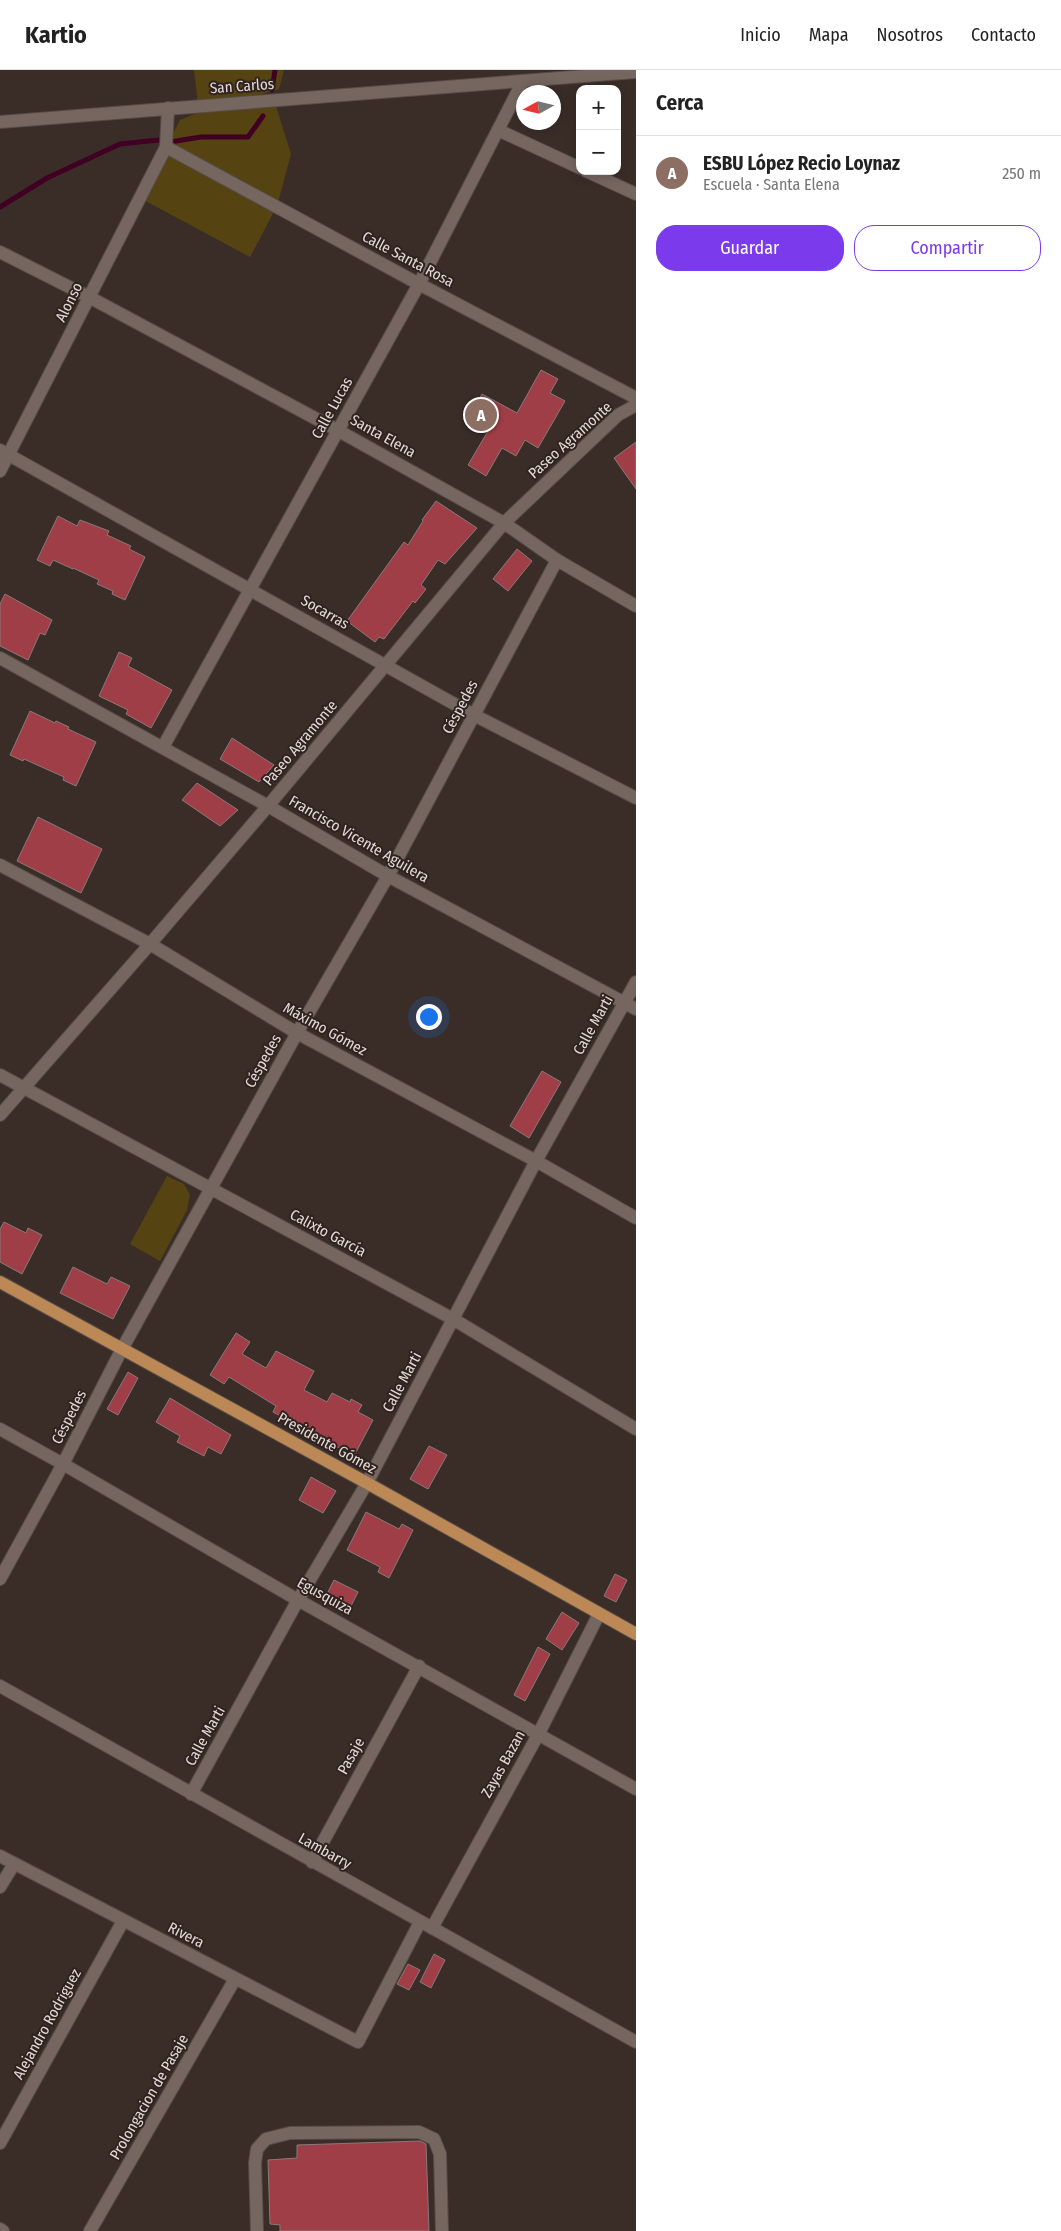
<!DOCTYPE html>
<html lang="es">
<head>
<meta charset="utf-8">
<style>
	:root { --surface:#fff; --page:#f2f2f2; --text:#222; --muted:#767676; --line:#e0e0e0; --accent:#7c3aed }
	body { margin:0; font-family:"Fira Sans Condensed",sans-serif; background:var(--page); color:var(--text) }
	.controls { position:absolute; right:15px; top:15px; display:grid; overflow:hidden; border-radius:10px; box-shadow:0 2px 12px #0003 }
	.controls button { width:45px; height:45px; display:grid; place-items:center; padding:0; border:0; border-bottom:1px solid var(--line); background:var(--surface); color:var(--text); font:25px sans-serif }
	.compass { position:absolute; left:516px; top:15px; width:45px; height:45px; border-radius:50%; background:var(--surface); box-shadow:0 2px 12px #0003; rotate:262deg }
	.you { position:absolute; left:428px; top:946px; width:18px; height:18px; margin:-12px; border:4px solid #fff; border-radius:50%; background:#1a73e8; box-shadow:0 0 0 8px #1a73e833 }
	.badge { display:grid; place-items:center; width:32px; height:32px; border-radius:50%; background:var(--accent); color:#fff; font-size:16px; font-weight:700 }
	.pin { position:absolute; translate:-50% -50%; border:2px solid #fff; box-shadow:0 1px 5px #0006 }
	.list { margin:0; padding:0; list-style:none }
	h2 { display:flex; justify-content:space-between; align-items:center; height:65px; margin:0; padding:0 20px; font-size:21px }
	h2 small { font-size:16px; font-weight:400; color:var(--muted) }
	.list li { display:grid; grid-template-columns:32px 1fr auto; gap:15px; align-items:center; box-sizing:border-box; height:75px; padding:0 20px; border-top:1px solid var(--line) }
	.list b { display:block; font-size:19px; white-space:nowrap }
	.list p { margin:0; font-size:16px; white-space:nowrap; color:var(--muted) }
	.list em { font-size:16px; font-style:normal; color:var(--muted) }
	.actions { display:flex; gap:10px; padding:15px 20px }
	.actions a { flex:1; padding:11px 0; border:1px solid var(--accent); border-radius:20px; text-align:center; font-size:18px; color:var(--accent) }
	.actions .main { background:var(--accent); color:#fff }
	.map { position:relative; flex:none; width:636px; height:2161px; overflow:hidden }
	header { display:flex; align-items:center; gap:30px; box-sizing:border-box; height:70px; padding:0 25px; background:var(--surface); border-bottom:1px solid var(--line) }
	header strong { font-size:24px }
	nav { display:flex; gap:28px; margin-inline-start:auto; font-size:18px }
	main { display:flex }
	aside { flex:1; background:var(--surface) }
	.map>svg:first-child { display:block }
	.green { fill:#554311 }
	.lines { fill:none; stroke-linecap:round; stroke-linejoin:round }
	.stream { stroke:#410023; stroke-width:5 }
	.building { fill:#9f3e47; stroke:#8a7979 }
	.minor-casing { stroke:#574c48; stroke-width:14 }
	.major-casing { stroke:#574c48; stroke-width:14 }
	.minor { stroke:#756660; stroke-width:12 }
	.major { stroke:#bc8856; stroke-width:12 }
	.labels { text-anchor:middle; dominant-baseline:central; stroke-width:4; stroke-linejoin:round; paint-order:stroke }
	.street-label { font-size:15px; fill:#e3dad7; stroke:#30231f }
</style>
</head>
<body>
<header>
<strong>Kartio</strong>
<nav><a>Inicio</a><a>Mapa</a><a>Nosotros</a><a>Contacto</a></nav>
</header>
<main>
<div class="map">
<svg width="636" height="2161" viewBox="0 0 636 2161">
	<rect width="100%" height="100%" fill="#3a2d28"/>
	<!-- green -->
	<g class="green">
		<polygon points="194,0 284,0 279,19 203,41 276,36 291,84 277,136 250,187 140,128 180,50 199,42"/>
		<polygon points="167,1106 184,1114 190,1125 187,1140 160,1191 130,1174"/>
	</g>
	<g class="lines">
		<!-- stream -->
		<g class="stream">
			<polyline points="272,20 275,0"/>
			<polyline points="170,72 201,67 248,67 263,46"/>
			<polyline points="0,137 47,108 120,74 159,70"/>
		</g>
	</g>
	<!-- building -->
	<g class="building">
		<polygon points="541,300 558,309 550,323 565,331 538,378 525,370 516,386 502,378 486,406 468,395 491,356 470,344 482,324 517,343"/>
		<polygon points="636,372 636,419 614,388"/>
		<polygon points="436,431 477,458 445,494 438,490 421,515 426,519 415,533 413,531 384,569 379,567 375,572 347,551 404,472 408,475 423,451 422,450"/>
		<polygon points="58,446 77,456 80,450 109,461 107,465 131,476 129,479 145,487 125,530 112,524 113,521 97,514 99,510 73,498 73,499 53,490 50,496 37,490"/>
		<polygon points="517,479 532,491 508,521 493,509"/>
		<polygon points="5,524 52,550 45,565 40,563 28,590 0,576 0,534"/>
		<polygon points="119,582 132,588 128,596 172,620 151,658 126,644 128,640 99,626"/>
		<polygon points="30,641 55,653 56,651 69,657 68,659 96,672 76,716 63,710 64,707 24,689 23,691 10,685"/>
		<polygon points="232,668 274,695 259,712 220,689"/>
		<polygon points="197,713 238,740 220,756 182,730"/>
		<polygon points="38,747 102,779 81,823 17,791"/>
		<polygon points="542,1001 561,1012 529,1068 510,1056"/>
		<polygon points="4,1152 26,1163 28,1158 42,1165 22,1204 0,1192 0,1159"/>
		<polygon points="73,1197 107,1214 111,1207 130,1216 113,1249 60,1223"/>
		<polygon points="236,1263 250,1272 242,1284 266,1298 276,1281 314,1301 304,1320 327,1332 332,1323 350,1332 351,1329 362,1335 358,1342 373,1350 354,1386 273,1342 276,1336 229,1307 224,1314 210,1305"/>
		<polygon points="128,1302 138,1308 118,1345 107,1339"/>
		<polygon points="170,1328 231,1365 221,1384 208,1377 204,1386 177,1372 180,1366 156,1352"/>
		<polygon points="429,1376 447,1385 428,1419 410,1409"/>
		<polygon points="311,1407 336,1421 323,1443 299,1430"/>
		<polygon points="366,1442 399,1459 402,1454 413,1460 389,1508 378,1502 380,1497 347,1480"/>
		<polygon points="615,1504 627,1510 616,1532 604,1526"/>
		<polygon points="334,1510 358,1522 350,1538 326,1526"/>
		<polygon points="562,1542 579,1553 562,1580 546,1569"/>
		<polygon points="538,1577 550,1584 525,1631 514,1625"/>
		<polygon points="434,1884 445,1890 431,1918 420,1912"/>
		<polygon points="408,1894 420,1900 409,1920 397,1914"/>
		<polygon points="420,2071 426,2074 429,2161 280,2161 280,2155 270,2154 268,2090 297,2088 297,2075"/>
	</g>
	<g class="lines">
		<!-- minor casing -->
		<g class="minor-casing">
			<g id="minor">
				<polyline points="0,52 636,2"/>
				<polyline points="498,60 580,98"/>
				<polyline points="166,77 419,214 636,328"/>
				<polyline points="586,101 636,124"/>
				<polyline points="0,182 89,227 339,361 504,453 557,490 636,536"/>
				<polyline points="0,380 474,645 636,728"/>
				<polyline points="0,401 166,77 168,38"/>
				<polyline points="0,588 268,736 388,806 636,939"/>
				<polyline points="163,677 419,214 523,11"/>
				<polyline points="0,795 150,874 297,963 536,1091 636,1148"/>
				<polyline points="0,1005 453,1249 636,1359"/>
				<polyline points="0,1045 150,874 268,736 504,453 618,345 636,335"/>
				<polyline points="0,1359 63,1394 298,1530 636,1719"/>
				<polyline points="0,1509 63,1394 122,1279 297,963 388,806 557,490"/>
				<polyline points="0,1616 636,1972"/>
				<polyline points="191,1724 298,1530 367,1413 536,1091 636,912"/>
				<polyline points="0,1786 358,1972 420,1852"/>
				<polyline points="312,1792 419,1596"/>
				<polyline points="0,1817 14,1794"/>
				<polyline points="432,1858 539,1663 599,1544"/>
				<polyline points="0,2073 123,1851"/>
				<polyline points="0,2159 3,2161"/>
				<polyline points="90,2161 235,1909"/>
				<polyline points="257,2161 255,2093 257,2079 266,2069 290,2063 419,2062 434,2069 440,2084 442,2161"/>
			</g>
		</g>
		<!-- major casing -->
		<g class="major-casing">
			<polyline id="major" points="0,1212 367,1413 636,1564"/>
		</g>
		<!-- minor -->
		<use href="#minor" class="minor"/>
		<!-- major -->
		<use href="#major" class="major"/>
	</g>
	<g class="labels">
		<!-- street labels -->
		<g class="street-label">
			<text transform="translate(242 16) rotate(-4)">San Carlos</text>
			<text transform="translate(408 189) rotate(28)">Calle Santa Rosa</text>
			<text transform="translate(69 232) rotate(-63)">Alonso</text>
			<text transform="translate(332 338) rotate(-61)">Calle Lucas</text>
			<text transform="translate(383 366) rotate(29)">Santa Elena</text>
			<text transform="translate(570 370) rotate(-42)">Paseo Agramonte</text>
			<text transform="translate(325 542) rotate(30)">Socarras</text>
			<text transform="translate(460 637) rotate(-62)">Céspedes</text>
			<text transform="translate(300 673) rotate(-50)">Paseo Agramonte</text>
			<text transform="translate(359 769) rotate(30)">Francisco Vicente Aguilera</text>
			<text transform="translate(593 955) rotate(-61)">Calle Marti</text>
			<text transform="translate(325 959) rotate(29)">Máximo Gómez</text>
			<text transform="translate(263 991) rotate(-61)">Céspedes</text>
			<text transform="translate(328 1163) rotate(28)">Calixto García</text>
			<text transform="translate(402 1312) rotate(-62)">Calle Marti</text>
			<text transform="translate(69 1347) rotate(-63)">Céspedes</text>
			<text transform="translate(327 1373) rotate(29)">Presidente Gómez</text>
			<text transform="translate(325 1526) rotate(29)">Egusquiza</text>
			<text transform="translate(205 1666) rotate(-61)">Calle Marti</text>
			<text transform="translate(351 1686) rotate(-61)">Pasaje</text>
			<text transform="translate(503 1694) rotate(-61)">Zayas Bazan</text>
			<text transform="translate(325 1781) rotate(29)">Lambarry</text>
			<text transform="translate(186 1865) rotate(27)">Rivera</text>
			<text transform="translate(47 1954) rotate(-61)">Alejandro Rodriguez</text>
			<text transform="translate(149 2027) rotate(-60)">Prolongacion de Pasaje</text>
		</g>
	</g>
</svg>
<div class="controls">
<button>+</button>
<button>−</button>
</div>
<svg class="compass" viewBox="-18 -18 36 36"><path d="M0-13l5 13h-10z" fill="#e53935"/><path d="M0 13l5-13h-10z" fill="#767676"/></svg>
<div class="you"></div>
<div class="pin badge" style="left:481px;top:345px;background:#8d6e63">A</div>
</div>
<aside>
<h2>Cerca<small></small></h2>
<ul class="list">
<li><span class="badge" style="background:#8d6e63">A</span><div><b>ESBU López Recio Loynaz</b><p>Escuela · Santa Elena</p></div><em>250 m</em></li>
</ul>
<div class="actions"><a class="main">Guardar</a><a>Compartir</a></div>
</aside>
</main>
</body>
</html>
